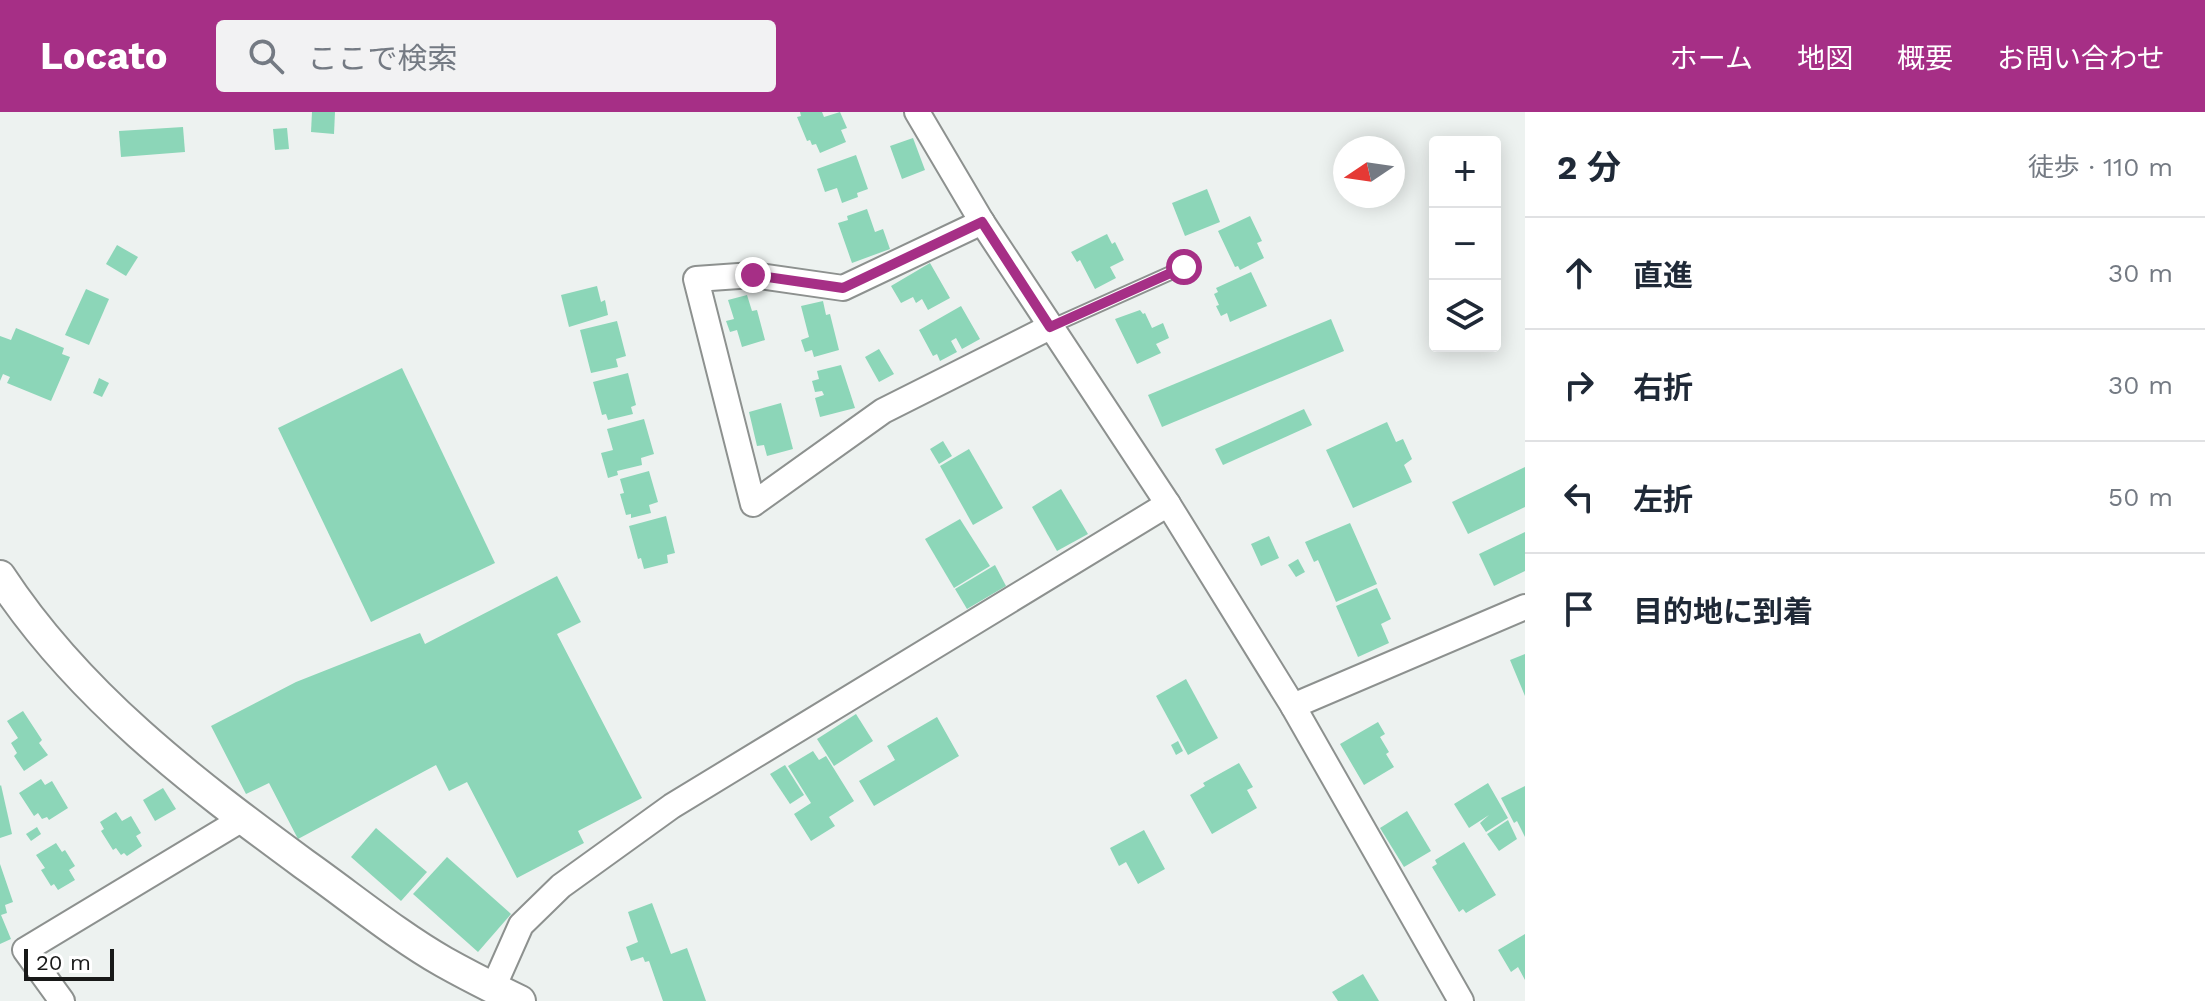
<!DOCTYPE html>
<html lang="ja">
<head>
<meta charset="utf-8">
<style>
	:root { --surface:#fff; --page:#f2f2f3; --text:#1f2937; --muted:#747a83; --line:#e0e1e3; --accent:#a62f86 }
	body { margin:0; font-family:"Work Sans","Noto Sans JP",sans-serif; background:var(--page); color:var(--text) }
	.controls { position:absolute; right:24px; top:24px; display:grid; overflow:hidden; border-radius:8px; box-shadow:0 4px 20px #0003 }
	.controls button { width:72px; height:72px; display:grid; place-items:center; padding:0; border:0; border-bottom:2px solid var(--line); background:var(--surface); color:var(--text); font:40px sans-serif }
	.compass { position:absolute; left:1333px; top:24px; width:72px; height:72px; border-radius:50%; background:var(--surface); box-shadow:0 4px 20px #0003; rotate:257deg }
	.scale { position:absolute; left:24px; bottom:20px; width:90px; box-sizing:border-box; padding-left:8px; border:4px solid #181918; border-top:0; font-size:22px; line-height:28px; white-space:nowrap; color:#181918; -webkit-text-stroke:6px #fff; paint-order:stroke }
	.stop { position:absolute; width:24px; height:24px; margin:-18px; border:6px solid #a62f86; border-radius:50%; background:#fff }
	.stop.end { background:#a62f86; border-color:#fff; box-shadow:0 2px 8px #0008 }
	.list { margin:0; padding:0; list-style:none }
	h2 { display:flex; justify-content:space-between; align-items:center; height:104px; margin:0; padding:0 32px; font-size:34px }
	h2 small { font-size:26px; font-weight:400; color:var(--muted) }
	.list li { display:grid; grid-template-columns:52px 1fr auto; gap:24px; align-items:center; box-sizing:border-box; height:112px; padding:0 32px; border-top:2px solid var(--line) }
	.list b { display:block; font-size:30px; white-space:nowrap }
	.list em { font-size:26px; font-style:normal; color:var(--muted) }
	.icon { flex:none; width:44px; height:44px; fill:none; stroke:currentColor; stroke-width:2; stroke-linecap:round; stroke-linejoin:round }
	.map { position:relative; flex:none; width:1525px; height:889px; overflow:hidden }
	header { display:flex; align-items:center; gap:48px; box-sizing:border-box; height:112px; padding:0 40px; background:var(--accent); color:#fff }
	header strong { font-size:38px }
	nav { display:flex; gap:44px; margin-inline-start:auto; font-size:28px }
	.search { width:560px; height:72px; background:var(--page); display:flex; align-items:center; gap:20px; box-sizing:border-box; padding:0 28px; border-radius:8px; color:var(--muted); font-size:30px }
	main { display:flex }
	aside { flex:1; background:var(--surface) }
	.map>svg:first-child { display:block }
	.building { fill:#8cd6b8 }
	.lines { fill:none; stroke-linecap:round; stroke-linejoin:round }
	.service-casing { stroke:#8d918f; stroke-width:16 }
	.minor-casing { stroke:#8d918f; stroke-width:28 }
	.tertiary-casing { stroke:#8d918f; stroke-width:34 }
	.service { stroke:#fff; stroke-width:12 }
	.minor { stroke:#fff; stroke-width:24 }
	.tertiary { stroke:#fff; stroke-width:30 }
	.route { stroke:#a62f86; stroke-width:10 }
</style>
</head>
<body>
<header>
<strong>Locato</strong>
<div class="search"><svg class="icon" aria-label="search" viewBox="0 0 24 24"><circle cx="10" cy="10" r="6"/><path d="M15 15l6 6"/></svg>ここで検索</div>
<nav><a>ホーム</a><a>地図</a><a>概要</a><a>お問い合わせ</a></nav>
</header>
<main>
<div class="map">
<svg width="1525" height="889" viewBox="0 0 1525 889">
	<rect width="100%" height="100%" fill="#edf2f0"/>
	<!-- building -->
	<g class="building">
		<polygon points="312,0 335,0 334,22 311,20"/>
		<polygon points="800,0 822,0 824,5 840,0 847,16 841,18 846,30 820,41 816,32 812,33 810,28 807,29 797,5 801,4"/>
		<polygon points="183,15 185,40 121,45 119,19"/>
		<polygon points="287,16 289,37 275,38 273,17"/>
		<polygon points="913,26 925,58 902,67 890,34"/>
		<polygon points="856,43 868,77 857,81 858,85 842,91 837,76 825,80 817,57"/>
		<polygon points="1207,77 1220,110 1185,124 1172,91"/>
		<polygon points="867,97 875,120 883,117 890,137 852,151 838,111 848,108 847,104"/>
		<polygon points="1250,104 1262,129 1257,131 1264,146 1240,158 1238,154 1235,155 1218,119"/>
		<polygon points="1107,122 1112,132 1115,130 1124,148 1110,155 1116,166 1095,177 1080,148 1077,150 1071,140"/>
		<polygon points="117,133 138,145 126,164 106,152"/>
		<polygon points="930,151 950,186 928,198 922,187 916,191 913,185 901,191 891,174"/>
		<polygon points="1251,160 1267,194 1230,210 1227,201 1221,204 1216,194 1219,193 1214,182 1218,180 1216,176"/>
		<polygon points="597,174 601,190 605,188 608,203 569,215 561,183"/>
		<polygon points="86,177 109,187 89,233 65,223"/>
		<polygon points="747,183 752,199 757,198 765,228 742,235 737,218 730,220 726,209 734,207 728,188"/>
		<polygon points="823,189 826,203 830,202 839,238 814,245 812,238 805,240 801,228 809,225 801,194"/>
		<polygon points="961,194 980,227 962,237 956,226 951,229 957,240 940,249 937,242 933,244 919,218"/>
		<polygon points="1140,198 1143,202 1145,201 1152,216 1163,211 1169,226 1156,232 1161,241 1137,252 1115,207"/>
		<polygon points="1331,207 1344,239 1162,315 1148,283"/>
		<polygon points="617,209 626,244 616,247 618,255 591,261 580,218"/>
		<polygon points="16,216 64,236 62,242 70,245 51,289 7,271 10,265 3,262 0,269 0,224 11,228"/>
		<polygon points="879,237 894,262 879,270 865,245"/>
		<polygon points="841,253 855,296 820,305 815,286 824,283 822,279 815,280 812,269 819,267 817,259"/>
		<polygon points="402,256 495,451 371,510 278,316"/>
		<polygon points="628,261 636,293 631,295 633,302 608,308 606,302 602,303 593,270"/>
		<polygon points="99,266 109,271 102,285 93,281"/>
		<polygon points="781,291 793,337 767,344 764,333 757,334 749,300"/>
		<polygon points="1304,297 1312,313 1223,353 1215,337"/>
		<polygon points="644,307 654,342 641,346 642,353 617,359 618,363 608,366 601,341 613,338 607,317"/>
		<polygon points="1387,310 1396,330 1403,327 1412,347 1404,353 1412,370 1353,396 1326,338"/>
		<polygon points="943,329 952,344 939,352 930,337"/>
		<polygon points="969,337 1003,396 973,413 940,354"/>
		<polygon points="1525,355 1525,395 1468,422 1452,390"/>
		<polygon points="649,359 658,390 649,393 651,401 631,406 631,402 626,403 620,382 624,381 620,367"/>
		<polygon points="1061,377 1088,422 1057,439 1032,395"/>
		<polygon points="666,404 675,441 667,443 668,451 644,457 641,446 638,447 629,414"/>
		<polygon points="960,407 990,454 954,476 925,427"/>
		<polygon points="1350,411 1377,472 1336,490 1318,448 1314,450 1305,430"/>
		<polygon points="1525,420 1525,459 1494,474 1479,442"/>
		<polygon points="1269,424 1279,446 1261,454 1251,432"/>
		<polygon points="1298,447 1305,460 1296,465 1288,453"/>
		<polygon points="995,453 1006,474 967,497 955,477"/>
		<polygon points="557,464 581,510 557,522 642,686 578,719 584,731 517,766 467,670 449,679 436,653 298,727 269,671 246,682 211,614 296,570 420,521 425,532"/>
		<polygon points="1377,476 1391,507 1381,512 1389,531 1358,545 1336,494"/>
		<polygon points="1525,542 1525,584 1510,548"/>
		<polygon points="1186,567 1218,626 1188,643 1156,584"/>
		<polygon points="23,599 42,628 39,631 48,643 24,659 14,644 17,641 11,631 18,626 7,609"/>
		<polygon points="856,602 873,629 834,654 817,627"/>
		<polygon points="937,605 959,644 874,694 859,669 895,648 887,634"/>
		<polygon points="1378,610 1385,622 1380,625 1389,640 1386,642 1394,655 1364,673 1340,632"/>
		<polygon points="1178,629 1183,639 1176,643 1171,633"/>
		<polygon points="813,639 819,648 826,644 854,689 829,705 835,714 811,729 794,702 811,691 788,654"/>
		<polygon points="1239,651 1253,675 1247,678 1257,696 1212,722 1190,683 1205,674 1203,671"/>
		<polygon points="785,653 804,683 790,692 770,662"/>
		<polygon points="41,667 45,673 52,669 68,696 49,708 47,705 42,707 38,701 34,704 19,681"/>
		<polygon points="1488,671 1508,706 1486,720 1480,711 1489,703 1469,716 1454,692"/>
		<polygon points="1,673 12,722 0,726 0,674"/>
		<polygon points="1525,674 1525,725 1517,709 1514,711 1501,686"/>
		<polygon points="163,676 176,697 155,709 143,688"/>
		<polygon points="1407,699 1431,739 1404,755 1380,716"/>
		<polygon points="116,700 122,709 131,704 141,721 136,724 142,734 127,744 124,741 121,743 116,736 113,738 101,719 104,717 100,710"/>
		<polygon points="1508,708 1517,727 1499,739 1487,722"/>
		<polygon points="37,715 41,722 31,729 26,722"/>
		<polygon points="376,716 427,760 401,789 351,745"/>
		<polygon points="1144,718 1165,757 1138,772 1126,750 1119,754 1110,736"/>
		<polygon points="1464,730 1496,783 1466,801 1463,797 1459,800 1432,755 1437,752 1435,748"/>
		<polygon points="56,731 62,740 65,738 75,754 69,758 75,768 58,778 54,772 51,774 41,758 45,756 36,743"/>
		<polygon points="447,745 511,802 478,840 413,782"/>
		<polygon points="0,752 13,790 5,793 7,801 1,803 11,827 0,832"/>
		<polygon points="652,791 671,842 687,836 706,889 663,889 649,849 645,850 643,845 631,849 626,835 638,830 628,800"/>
		<polygon points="1525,822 1525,868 1518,855 1511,860 1498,838"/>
		<polygon points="1363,862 1379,889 1338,889 1332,880"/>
	</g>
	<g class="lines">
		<!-- service casing -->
		<g class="service-casing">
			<polyline id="service" points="1050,215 1184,155"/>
		</g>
		<!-- minor casing -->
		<g class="minor-casing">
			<g id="minor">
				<polyline points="917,0 982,110 1168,392 1293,594 1461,889"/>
				<polyline points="982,110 843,176 753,163 696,167 753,392 883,299 1050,215"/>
				<polyline points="1293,594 1525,495"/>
				<polyline points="493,876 521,813 561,774 672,694 1168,392"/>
				<polyline points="62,889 25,838 244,706"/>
			</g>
		</g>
		<!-- tertiary casing -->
		<g class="tertiary-casing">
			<path id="tertiary" d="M0,464C78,583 191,669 304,752C348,783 398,824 444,850C469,864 495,877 520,889"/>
		</g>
		<!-- service -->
		<use href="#service" class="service"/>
		<!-- minor -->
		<use href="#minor" class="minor"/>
		<!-- tertiary -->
		<use href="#tertiary" class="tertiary"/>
	</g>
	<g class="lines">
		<!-- route -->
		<polyline class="route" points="753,163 843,176 982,110 1050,215 1184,155"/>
	</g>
</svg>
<div class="controls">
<button>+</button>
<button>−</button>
<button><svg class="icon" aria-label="layers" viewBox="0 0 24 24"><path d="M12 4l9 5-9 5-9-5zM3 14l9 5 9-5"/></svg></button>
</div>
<svg class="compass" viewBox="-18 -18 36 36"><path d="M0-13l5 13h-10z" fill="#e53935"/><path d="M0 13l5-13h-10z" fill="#747a83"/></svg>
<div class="scale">20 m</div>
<div class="stop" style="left:1184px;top:155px"></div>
<div class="stop end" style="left:753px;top:163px"></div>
</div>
<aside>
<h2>2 分<small>徒歩 · 110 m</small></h2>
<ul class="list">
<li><svg class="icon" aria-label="ahead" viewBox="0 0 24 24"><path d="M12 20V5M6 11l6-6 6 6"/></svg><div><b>直進</b></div><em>30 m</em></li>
<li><svg class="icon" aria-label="right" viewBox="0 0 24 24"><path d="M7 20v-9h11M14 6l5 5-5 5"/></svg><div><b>右折</b></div><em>30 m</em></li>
<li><svg class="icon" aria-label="left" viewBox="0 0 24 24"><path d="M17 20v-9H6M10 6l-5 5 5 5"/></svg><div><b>左折</b></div><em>50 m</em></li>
<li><svg class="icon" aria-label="arrive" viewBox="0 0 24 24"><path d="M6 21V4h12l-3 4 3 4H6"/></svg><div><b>目的地に到着</b></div></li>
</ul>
</aside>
</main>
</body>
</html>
